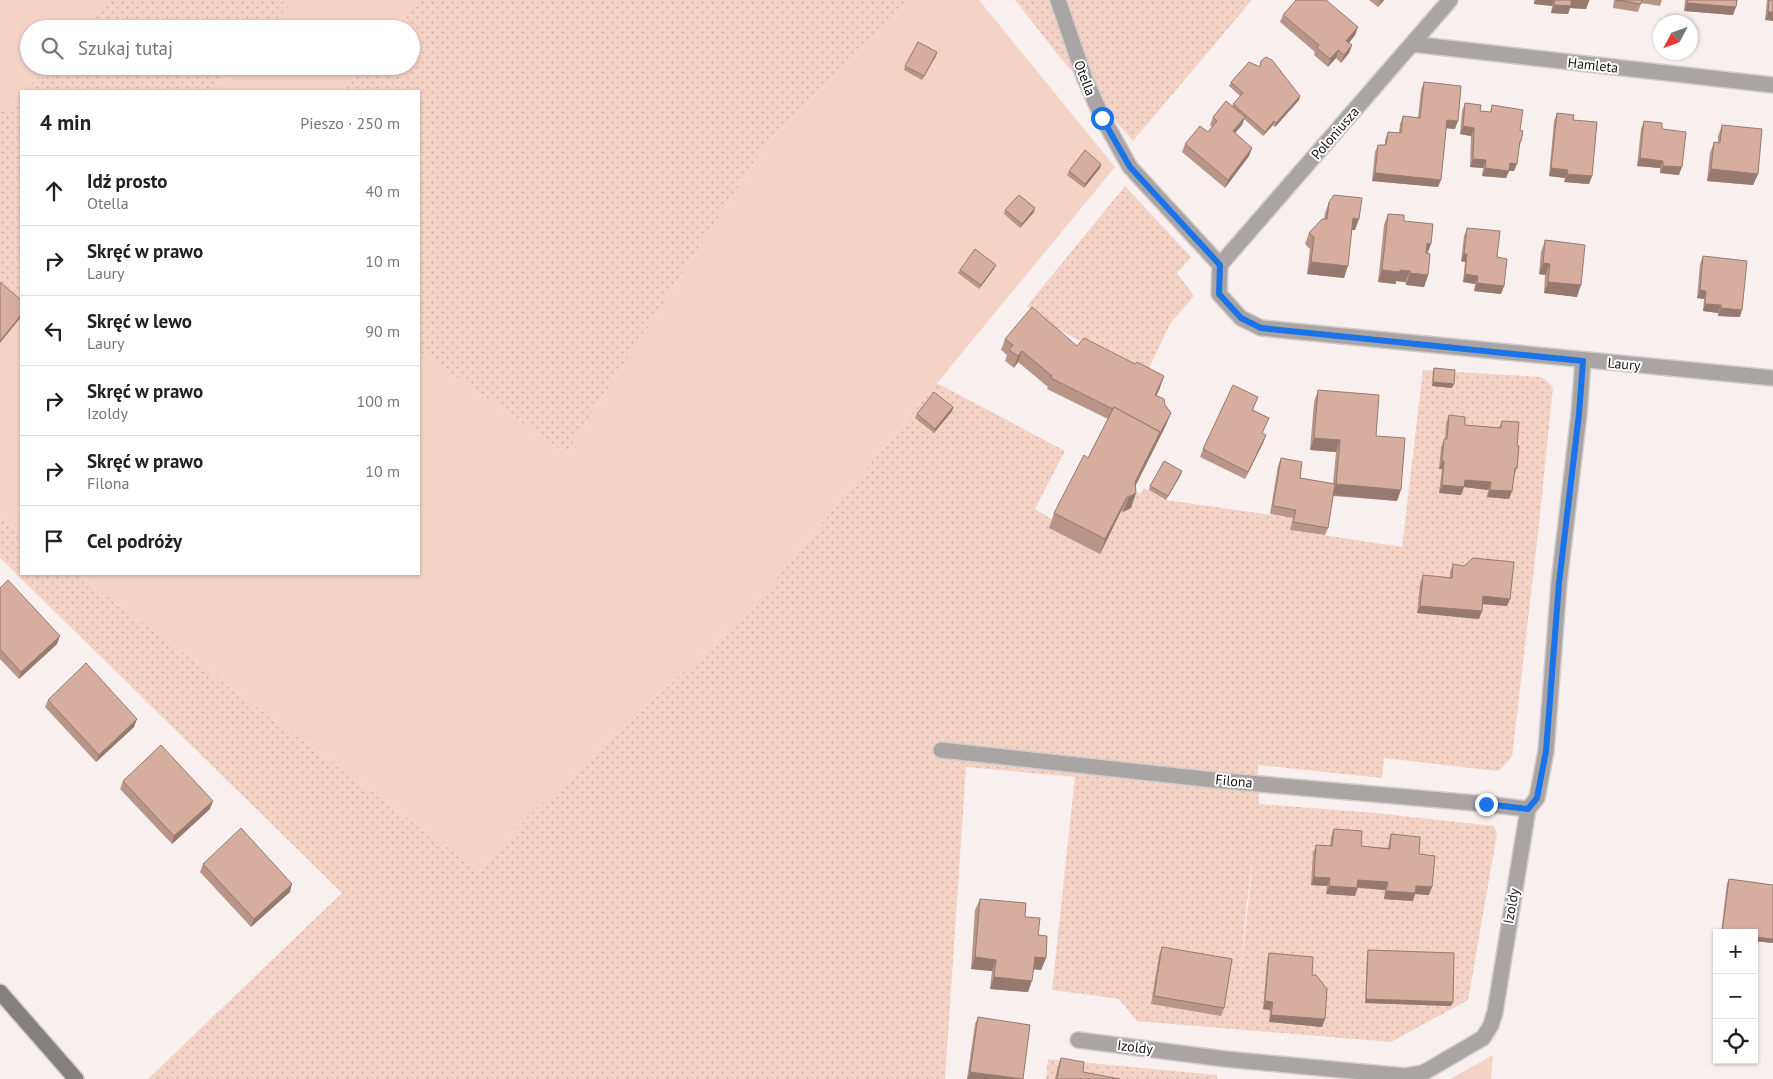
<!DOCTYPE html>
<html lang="pl">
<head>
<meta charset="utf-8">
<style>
	:root { --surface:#fff; --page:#f6f6f6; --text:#222; --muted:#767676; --line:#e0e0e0 }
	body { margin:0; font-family:"PT Sans",sans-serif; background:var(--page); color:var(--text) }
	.controls { position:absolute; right:15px; bottom:15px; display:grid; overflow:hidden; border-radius:0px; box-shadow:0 1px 4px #0004 }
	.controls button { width:45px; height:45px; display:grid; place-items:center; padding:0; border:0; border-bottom:1px solid var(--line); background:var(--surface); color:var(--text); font:25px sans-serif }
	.compass { position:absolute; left:1653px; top:15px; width:45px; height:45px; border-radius:50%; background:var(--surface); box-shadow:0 1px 4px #0004; rotate:229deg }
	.stop { position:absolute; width:15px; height:15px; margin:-11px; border:4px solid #1a73e8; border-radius:50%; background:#fff }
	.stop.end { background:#1a73e8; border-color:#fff; box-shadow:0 1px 5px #0008 }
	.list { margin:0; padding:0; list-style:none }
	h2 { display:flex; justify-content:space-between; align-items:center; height:65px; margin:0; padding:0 20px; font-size:21px }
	h2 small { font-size:16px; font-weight:400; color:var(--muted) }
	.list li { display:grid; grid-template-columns:32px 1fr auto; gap:15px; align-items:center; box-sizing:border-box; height:70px; padding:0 20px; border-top:1px solid var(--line) }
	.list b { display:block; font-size:19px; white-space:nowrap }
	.list p { margin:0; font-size:16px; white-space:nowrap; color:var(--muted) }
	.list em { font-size:16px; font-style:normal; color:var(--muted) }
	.icon { flex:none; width:28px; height:28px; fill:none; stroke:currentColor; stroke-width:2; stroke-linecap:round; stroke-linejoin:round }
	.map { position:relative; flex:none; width:1773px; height:1079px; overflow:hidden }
	.search { position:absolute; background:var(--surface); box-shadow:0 1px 4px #0004; left:20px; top:20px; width:400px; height:55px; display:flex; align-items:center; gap:12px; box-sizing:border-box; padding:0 18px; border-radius:28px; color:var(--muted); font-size:19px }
	.panel { position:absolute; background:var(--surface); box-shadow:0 1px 4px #0004; left:20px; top:90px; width:400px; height:485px; border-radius:0px }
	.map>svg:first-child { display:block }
	.grass { fill:url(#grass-dots); fill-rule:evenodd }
	.green { fill:#f4d2c6 }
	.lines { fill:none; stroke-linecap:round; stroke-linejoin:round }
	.street-casing { stroke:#d4cdcb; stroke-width:18 }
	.secondary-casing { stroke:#d4cdcb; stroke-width:18 }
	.street { stroke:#a8a5a4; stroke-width:15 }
	.secondary { stroke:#84807e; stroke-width:15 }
	.wall { fill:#b89588 }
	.shaded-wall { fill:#96796f }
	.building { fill:#d6ad9e; stroke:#96796f }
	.route { stroke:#1a73e8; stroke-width:6 }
	.labels { text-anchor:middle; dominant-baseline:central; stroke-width:4; stroke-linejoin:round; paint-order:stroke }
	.street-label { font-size:14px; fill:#151312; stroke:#fff }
</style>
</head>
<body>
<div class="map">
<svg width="1773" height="1079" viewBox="0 0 1773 1079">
	<defs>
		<pattern id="grass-dots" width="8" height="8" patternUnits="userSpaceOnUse" patternTransform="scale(1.25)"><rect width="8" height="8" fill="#f4d2c6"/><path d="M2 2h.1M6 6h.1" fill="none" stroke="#d0b3a9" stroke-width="1.8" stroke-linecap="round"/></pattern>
	</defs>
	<rect width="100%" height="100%" fill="#f8f0ee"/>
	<!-- grass -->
	<g class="grass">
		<polygon points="0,0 294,0 269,29 29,29 29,66 236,66 214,91 21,91 21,311 0,335"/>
		<polygon points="417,0 912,0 765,146 566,454 419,351 419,91 343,91 363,66 411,66 411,29 393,29"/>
		<polygon points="1015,0 1252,0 1133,141 1058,55"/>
		<polygon points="1125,186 1191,257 1177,273 1194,296 1170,324 1149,368 1163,375 1162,382 1055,328 1027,306"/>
		<path d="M1423,370L1542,377L1553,387L1538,534L1512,757L1498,771L1384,758L1382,778L1258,765L1259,804L1375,813L1494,826L1497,834L1468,1000L1391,1042L1137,1021L1119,999L1052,990L1075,777L966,767L945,1079H148L342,893L0,558V517L21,533V574H77L480,871L525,819L752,608L937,383L1065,451L1035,509L1097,547L1129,489L1141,494L1144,488L1166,500L1293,518L1291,530L1402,547ZM1254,850L1240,978L1246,911Z"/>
		<polygon points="1048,1059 1217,1075 1217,1079 1046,1079"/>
	</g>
	<!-- green -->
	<g class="green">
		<polygon points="0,0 113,0 85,29 29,29 29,66 49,66 25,91 21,91 21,95 6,110 0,104"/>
		<polygon points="294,0 417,0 393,29 269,29"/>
		<polygon points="912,0 979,0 1115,167 752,608 525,819 480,871 77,574 419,574 419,351 566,454 765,146"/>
		<polygon points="236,66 363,66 343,91 214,91"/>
		<polygon points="21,311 21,533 0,517 0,335"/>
		<polygon points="1493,1055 1491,1079 1450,1079"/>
	</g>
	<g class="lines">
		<!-- street casing -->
		<g class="street-casing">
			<g id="street">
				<polyline points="1058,0 1085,79 1102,117 1130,167 1220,265"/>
				<polyline points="1412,44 1773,85"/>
				<polyline points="1220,265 1219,294 1241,318 1261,328 1773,378"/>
				<polyline points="1220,265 1450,0"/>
				<polyline points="941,750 1214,780 1486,804 1528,809"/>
				<polyline points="1078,1040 1225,1059 1405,1076 1423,1073 1483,1038 1491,1025 1495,1012 1528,809 1537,798 1546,751 1559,583 1579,414 1583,361"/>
			</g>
		</g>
		<!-- secondary casing -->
		<g class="secondary-casing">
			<polyline id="secondary" points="0,992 76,1079"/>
		</g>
		<!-- street -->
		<use href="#street" class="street"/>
		<!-- secondary -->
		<use href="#secondary" class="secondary"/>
	</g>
	<!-- wall -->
	<g class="wall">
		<polygon points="1369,0 1384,0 1378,7"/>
		<polygon points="1534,0 1589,0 1586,9 1570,8 1568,14 1551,13 1552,6 1534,4"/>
		<polygon points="1614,0 1662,0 1660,6 1641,3 1638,12 1613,8"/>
		<polygon points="1685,0 1737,0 1733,15 1684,11"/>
		<polygon points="1767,0 1773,0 1765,20"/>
		<polygon points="1283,15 1358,27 1355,35 1349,43 1352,45 1349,53 1341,63 1336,58 1328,67 1314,55 1315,52 1280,22"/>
		<polygon points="936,56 922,80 904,70 905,66"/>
		<polygon points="1261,61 1300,96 1299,100 1275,127 1273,125 1263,136 1244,119 1242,125 1235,133 1252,148 1249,156 1225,188 1182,152 1185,144 1208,132 1212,127 1210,125 1213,117 1232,106 1233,104 1240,96 1229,86 1231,82 1260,67"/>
		<polygon points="1424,82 1455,129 1446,128 1438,187 1372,181 1375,152 1378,145 1385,145 1385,140 1388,132 1399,133 1400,124 1403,116 1418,118 1421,90"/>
		<polygon points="1465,103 1480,111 1490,112 1492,105 1520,130 1521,141 1519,148 1514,171 1509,171 1506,178 1482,176 1483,168 1470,167 1471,136 1460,134 1462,111"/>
		<polygon points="1557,113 1573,120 1592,176 1589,184 1564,182 1565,178 1549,176 1554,121"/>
		<polygon points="1644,121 1662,129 1679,175 1660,173 1660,168 1637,166 1641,129"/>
		<polygon points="1722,125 1758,174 1753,185 1707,181 1710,153 1714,142 1718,143 1718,136"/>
		<polygon points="1101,164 1100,168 1084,188 1067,175 1069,171"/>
		<polygon points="1329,202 1355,230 1352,230 1344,278 1307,274 1310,249 1305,244 1309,233 1324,219 1325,213"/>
		<polygon points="1005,210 1034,212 1020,228 1004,214"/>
		<polygon points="1388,214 1404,221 1427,253 1428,275 1424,287 1406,285 1405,282 1396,281 1396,284 1378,282 1384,225"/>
		<polygon points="1467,228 1497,257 1504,286 1501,294 1474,291 1475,284 1463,282 1465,262 1461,261 1464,236"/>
		<polygon points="1545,240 1577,297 1544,293 1545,275 1539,274 1541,252"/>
		<polygon points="1703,256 1740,317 1718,316 1718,313 1703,311 1704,299 1697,298 1700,264"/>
		<polygon points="994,269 979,289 958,273 960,270"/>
		<polygon points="1005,339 1077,346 1160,388 1156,396 1165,405 1171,413 1166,425 1136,485 1131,508 1123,512 1121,511 1100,554 1049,528 1054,513 1088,458 1108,419 1047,389 1048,387 1018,362 1014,368 1005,361 1007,355 1001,350"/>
		<polygon points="1434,368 1454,384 1452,388 1432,386 1433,372"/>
		<polygon points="1318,390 1376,436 1397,501 1333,496 1328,528 1325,535 1290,530 1293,518 1270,514 1278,466 1281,458 1300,478 1333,484 1336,452 1310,450 1314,402"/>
		<polygon points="1258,397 1253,410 1269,418 1262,434 1266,435 1263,443 1245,479 1200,457 1203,449"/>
		<polygon points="953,407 952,411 934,433 915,418 917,414"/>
		<polygon points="1449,415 1465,425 1499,428 1502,421 1517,446 1517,468 1514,476 1512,491 1509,499 1487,497 1488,490 1464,487 1461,495 1439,493 1442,469 1439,469 1441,447 1445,439 1446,423"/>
		<polygon points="1182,471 1166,500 1149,490 1150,486"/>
		<polygon points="1453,564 1507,606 1483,604 1479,619 1417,613 1420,583 1423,575 1450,578 1450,572"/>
		<polygon points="0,588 57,644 19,679 0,659"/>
		<polygon points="48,700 134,727 96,762 45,707"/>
		<polygon points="123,781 210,809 172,844 120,789"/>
		<polygon points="1334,829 1361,846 1388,848 1389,842 1391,834 1419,854 1429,895 1415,894 1413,901 1384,899 1385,890 1358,888 1355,896 1326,894 1327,886 1311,885 1313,853 1316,845 1330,846 1331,837"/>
		<polygon points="203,864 290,892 251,927 200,872"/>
		<polygon points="1729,879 1773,885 1773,943 1754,941 1754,933 1721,933 1727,883"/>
		<polygon points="980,899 1025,917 1038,935 1046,958 1041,970 1034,969 1028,992 990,989 992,971 971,969 975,910"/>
		<polygon points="1162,947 1224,1008 1221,1016 1151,1004 1159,955"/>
		<polygon points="1368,950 1453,1002 1451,1006 1365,1003 1367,954"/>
		<polygon points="1269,953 1312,975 1325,1019 1322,1027 1269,1022 1270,1010 1263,1009 1267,961"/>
		<polygon points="978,1017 1023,1079 967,1079 975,1024"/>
		<polygon points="1061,1058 1083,1072 1120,1079 1055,1079 1058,1066"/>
	</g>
	<!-- shaded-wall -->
	<g class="shaded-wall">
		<polygon points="1381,0 1384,0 1378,7"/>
		<polygon points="1536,0 1554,0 1552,6 1534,4"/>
		<polygon points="1571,0 1589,1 1586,9 1570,8 1568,14 1551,13 1554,5"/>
		<polygon points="1687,3 1736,7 1733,15 1684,11"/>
		<polygon points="1768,12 1773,12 1773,21 1765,20"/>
		<polygon points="1358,27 1355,35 1344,49 1346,41"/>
		<polygon points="1352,45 1349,53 1341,63 1344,55"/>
		<polygon points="1338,50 1336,58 1328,67 1330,59"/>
		<polygon points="937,52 936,56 922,80 924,76"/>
		<polygon points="1300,96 1299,100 1275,127 1276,123"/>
		<polygon points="1245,117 1242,125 1230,139 1233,131"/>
		<polygon points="1447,120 1458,121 1455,129 1444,128"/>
		<polygon points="1274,121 1273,125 1263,136 1265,132"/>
		<polygon points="1463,126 1474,128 1471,136 1460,134"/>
		<polygon points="1252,148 1249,156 1225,188 1228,180"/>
		<polygon points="1640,158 1663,161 1660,168 1637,166"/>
		<polygon points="1473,159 1486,160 1483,168 1470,167"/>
		<polygon points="1510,163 1517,164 1514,171 1509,171 1506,178 1482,176 1485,168"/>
		<polygon points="1101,164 1100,168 1084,188 1085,184"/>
		<polygon points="1663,166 1682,167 1679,175 1660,173"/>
		<polygon points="1551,168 1568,170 1565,178 1549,176"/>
		<polygon points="1711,169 1758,174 1753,185 1707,181"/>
		<polygon points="1375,173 1441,180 1438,187 1372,181"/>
		<polygon points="1567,174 1592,176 1589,184 1564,182"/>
		<polygon points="1035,208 1034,212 1020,228 1022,224"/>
		<polygon points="1353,218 1359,219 1355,230 1349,230"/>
		<polygon points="1427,243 1431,244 1427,255 1423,255"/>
		<polygon points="1464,254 1467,254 1465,262 1461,261"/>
		<polygon points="1311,262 1348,266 1344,278 1307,274"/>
		<polygon points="1543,263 1550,264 1545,275 1539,274"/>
		<polygon points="996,265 994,269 979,289 981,285"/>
		<polygon points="1382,270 1400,270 1410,271 1405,282 1396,281 1396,284 1378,282"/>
		<polygon points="1410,273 1428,275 1424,287 1406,285"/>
		<polygon points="1465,274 1478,276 1475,284 1463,282"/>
		<polygon points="1548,282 1581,285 1577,297 1544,293"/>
		<polygon points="1477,283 1504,286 1501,294 1474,291"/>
		<polygon points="1700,290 1706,291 1704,299 1697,298"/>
		<polygon points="1705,304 1721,305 1718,313 1703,311"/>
		<polygon points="1721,308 1742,310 1740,317 1718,316"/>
		<polygon points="21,315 21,317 0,343 0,341"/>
		<polygon points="1022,351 1018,362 1014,368 1018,356"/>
		<polygon points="1164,376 1160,388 1151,406 1155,395"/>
		<polygon points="1433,382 1454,384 1452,388 1432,386"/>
		<polygon points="953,407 952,411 934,433 935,429"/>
		<polygon points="1171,413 1166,425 1155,447 1159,435"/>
		<polygon points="1160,432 1155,447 1130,496 1135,482"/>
		<polygon points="1266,435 1263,443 1245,479 1248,472"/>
		<polygon points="1314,438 1340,440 1336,452 1310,450"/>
		<polygon points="1442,461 1444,461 1442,469 1439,469"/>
		<polygon points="1182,471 1181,475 1166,500 1168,496"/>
		<polygon points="1465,480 1491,482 1488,490 1464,487 1461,495 1439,493 1442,485"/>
		<polygon points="1336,484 1401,490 1397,501 1332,495"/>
		<polygon points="1490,490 1512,491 1509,499 1487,497"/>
		<polygon points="1136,493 1131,508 1123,512 1129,497"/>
		<polygon points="1127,497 1121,511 1100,554 1105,539"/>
		<polygon points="1483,596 1510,599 1507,606 1481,604"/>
		<polygon points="1420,606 1482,611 1479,619 1417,613"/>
		<polygon points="60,636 57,644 19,679 21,672"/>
		<polygon points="137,719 134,727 96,762 99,755"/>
		<polygon points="213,801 210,809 172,844 174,836"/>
		<polygon points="1314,877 1330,878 1327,886 1311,885"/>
		<polygon points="1358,880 1388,882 1385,890 1355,887"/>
		<polygon points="292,884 290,892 251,927 254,919"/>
		<polygon points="1329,886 1357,888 1355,896 1326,894"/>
		<polygon points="1416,886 1432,887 1429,895 1415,894 1413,901 1384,899 1386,891"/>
		<polygon points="1754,937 1773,939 1773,943 1754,941"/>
		<polygon points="975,957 996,960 992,971 971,969"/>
		<polygon points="1035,957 1046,958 1041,970 1031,969"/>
		<polygon points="994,977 1032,981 1028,992 990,989"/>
		<polygon points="1366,999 1453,1002 1451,1006 1365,1003"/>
		<polygon points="1265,1001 1273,1002 1270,1010 1263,1009"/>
		<polygon points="1271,1015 1325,1019 1322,1027 1269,1022"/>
		<polygon points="970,1072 1020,1079 967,1079"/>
	</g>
	<!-- building -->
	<g class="building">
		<polygon points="1296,0 1326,0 1358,27 1346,41 1352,45 1344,55 1338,50 1330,59 1317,48 1319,45 1283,15"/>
		<polygon points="1555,0 1571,0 1571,6 1554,5"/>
		<polygon points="1574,0 1589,0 1589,1"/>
		<polygon points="1616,0 1642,0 1641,4"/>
		<polygon points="1688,0 1737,0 1736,7 1687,3"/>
		<polygon points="1769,0 1773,0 1773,12 1768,12"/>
		<polygon points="918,42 937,52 924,76 905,66"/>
		<polygon points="1266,57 1272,60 1300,96 1276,123 1274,121 1265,132 1233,104 1243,93 1231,82 1249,62 1260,67 1261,61"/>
		<polygon points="1424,82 1461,86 1458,121 1447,120 1441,180 1375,173 1378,145 1386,145 1388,132 1401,133 1403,116 1420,118"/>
		<polygon points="1226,101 1245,117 1233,131 1252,148 1228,180 1185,144 1200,126 1208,132 1217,121 1213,117"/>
		<polygon points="1465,103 1481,105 1480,111 1491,112 1492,105 1523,110 1520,130 1523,131 1521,141 1520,141 1517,164 1510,163 1509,171 1485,168 1486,160 1473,159 1474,128 1463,126"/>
		<polygon points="1557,113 1574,115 1573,120 1597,122 1592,176 1567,174 1568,170 1551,168"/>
		<polygon points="1644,121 1662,123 1662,129 1686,132 1682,167 1663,166 1663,161 1640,158"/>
		<polygon points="1722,125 1762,129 1758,174 1711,169 1714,142 1720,143"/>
		<polygon points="1085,150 1101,164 1085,184 1069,171"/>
		<polygon points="1019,195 1035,208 1022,224 1005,210"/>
		<polygon points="1334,195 1362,198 1359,219 1353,218 1348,266 1311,262 1314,237 1309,233 1322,219 1327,219 1329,202"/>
		<polygon points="1388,214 1404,215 1404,221 1433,224 1431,244 1427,243 1426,253 1430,254 1428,275 1410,273 1410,271 1400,270 1400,272 1382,270"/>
		<polygon points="1467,228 1500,231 1497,257 1507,259 1504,286 1477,283 1478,276 1465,274 1467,254 1464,254"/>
		<polygon points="1545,240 1585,245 1581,285 1548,282 1550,264 1543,263"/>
		<polygon points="975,249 996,265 981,285 960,270"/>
		<polygon points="1703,256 1747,261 1742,310 1721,308 1721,305 1705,304 1706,291 1700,290"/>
		<polygon points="0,282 21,300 21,315 0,341"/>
		<polygon points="1032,307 1077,346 1084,338 1135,364 1137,362 1164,376 1155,395 1164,399 1165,405 1171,413 1159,435 1160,432 1114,407 1113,409 1051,378 1052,376 1022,351 1018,356 1009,350 1013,345 1005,339"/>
		<polygon points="1434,368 1455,370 1454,384 1433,382"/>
		<polygon points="1233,385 1258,397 1252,410 1269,418 1262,433 1266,435 1248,472 1203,449"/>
		<polygon points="1318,390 1379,395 1376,436 1405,438 1401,490 1336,484 1340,440 1314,438"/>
		<polygon points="934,392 953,407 935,429 917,414"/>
		<polygon points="1114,407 1160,432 1135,482 1136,493 1129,497 1127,497 1105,539 1054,513 1084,455 1088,458"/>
		<polygon points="1449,415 1465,417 1465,425 1501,428 1502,421 1519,422 1517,446 1519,446 1517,468 1515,468 1512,491 1490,490 1491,482 1465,480 1464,487 1442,485 1444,461 1442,461 1444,439 1447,439"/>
		<polygon points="1281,458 1302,462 1300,478 1335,484 1328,528 1293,522 1296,510 1273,506"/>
		<polygon points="1164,461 1182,471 1168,496 1150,486"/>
		<polygon points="1473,558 1514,562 1510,599 1483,596 1482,611 1420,606 1423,575 1452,578 1453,564 1464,566"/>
		<polygon points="8,580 60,636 21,672 0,649 0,588"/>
		<polygon points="86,663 137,719 99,755 48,700"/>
		<polygon points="161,745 213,801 174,836 123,781"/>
		<polygon points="241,828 292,884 254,919 203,864"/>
		<polygon points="1334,829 1362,831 1361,846 1390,849 1391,834 1420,837 1419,854 1435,856 1432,887 1416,886 1415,893 1386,891 1388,882 1358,880 1357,888 1329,886 1330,878 1314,877 1316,845 1332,846"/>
		<polygon points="1729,879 1773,885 1773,939 1754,937 1754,933 1722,933"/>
		<polygon points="980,899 1026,903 1025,917 1040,918 1038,935 1047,936 1046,958 1035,957 1032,981 994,977 996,960 975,957"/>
		<polygon points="1162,947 1232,959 1224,1008 1154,996"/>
		<polygon points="1368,950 1454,953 1453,1002 1366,999"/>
		<polygon points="1269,953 1313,957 1312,975 1316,975 1327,989 1325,1019 1271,1015 1273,1002 1265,1001"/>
		<polygon points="978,1017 1030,1025 1023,1079 970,1072"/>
		<polygon points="1061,1058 1084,1062 1083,1072 1120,1079 1057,1079"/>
	</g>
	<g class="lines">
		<!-- route -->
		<polyline class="route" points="1102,118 1130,167 1220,265 1219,294 1241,318 1261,328 1583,361 1579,414 1559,583 1546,751 1537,798 1528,809 1486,804"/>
	</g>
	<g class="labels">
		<!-- street labels -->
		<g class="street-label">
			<text transform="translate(1593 65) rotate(6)">Hamleta</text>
			<text transform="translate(1085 78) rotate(69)">Otella</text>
			<text transform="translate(1335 133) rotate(-49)">Poloniusza</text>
			<text transform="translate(1624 364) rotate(5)">Laury</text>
			<text transform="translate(1234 781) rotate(5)">Filona</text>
			<text transform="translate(1511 906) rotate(-80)">Izoldy</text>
			<text transform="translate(1135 1047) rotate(7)">Izoldy</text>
		</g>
	</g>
</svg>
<div class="controls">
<button>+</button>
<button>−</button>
<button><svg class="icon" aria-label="locate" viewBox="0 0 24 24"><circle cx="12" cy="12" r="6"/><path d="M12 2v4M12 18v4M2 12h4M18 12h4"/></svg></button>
</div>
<svg class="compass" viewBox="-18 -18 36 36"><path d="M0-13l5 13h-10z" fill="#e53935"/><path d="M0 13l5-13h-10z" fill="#767676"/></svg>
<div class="stop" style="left:1102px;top:118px"></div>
<div class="stop end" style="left:1486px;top:804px"></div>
<div class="search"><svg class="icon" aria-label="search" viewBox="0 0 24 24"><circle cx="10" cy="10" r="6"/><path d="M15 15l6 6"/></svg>Szukaj tutaj</div>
<section class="panel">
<h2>4 min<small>Pieszo · 250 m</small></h2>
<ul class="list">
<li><svg class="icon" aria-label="ahead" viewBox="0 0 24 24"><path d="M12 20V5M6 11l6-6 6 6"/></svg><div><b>Idź prosto</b><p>Otella</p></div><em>40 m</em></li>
<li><svg class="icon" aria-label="right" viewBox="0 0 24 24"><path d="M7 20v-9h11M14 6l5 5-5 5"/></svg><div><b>Skręć w prawo</b><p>Laury</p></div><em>10 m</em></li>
<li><svg class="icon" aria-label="left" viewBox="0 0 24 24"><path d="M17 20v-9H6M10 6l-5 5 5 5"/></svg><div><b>Skręć w lewo</b><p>Laury</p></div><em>90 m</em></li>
<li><svg class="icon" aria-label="right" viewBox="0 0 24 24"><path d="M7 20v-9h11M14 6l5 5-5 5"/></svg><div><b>Skręć w prawo</b><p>Izoldy</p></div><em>100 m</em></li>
<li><svg class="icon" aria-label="right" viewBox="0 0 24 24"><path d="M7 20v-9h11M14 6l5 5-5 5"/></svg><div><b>Skręć w prawo</b><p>Filona</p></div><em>10 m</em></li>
<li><svg class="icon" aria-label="arrive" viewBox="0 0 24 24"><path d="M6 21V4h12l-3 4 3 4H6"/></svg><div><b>Cel podróży</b></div></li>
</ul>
</section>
</div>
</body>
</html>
